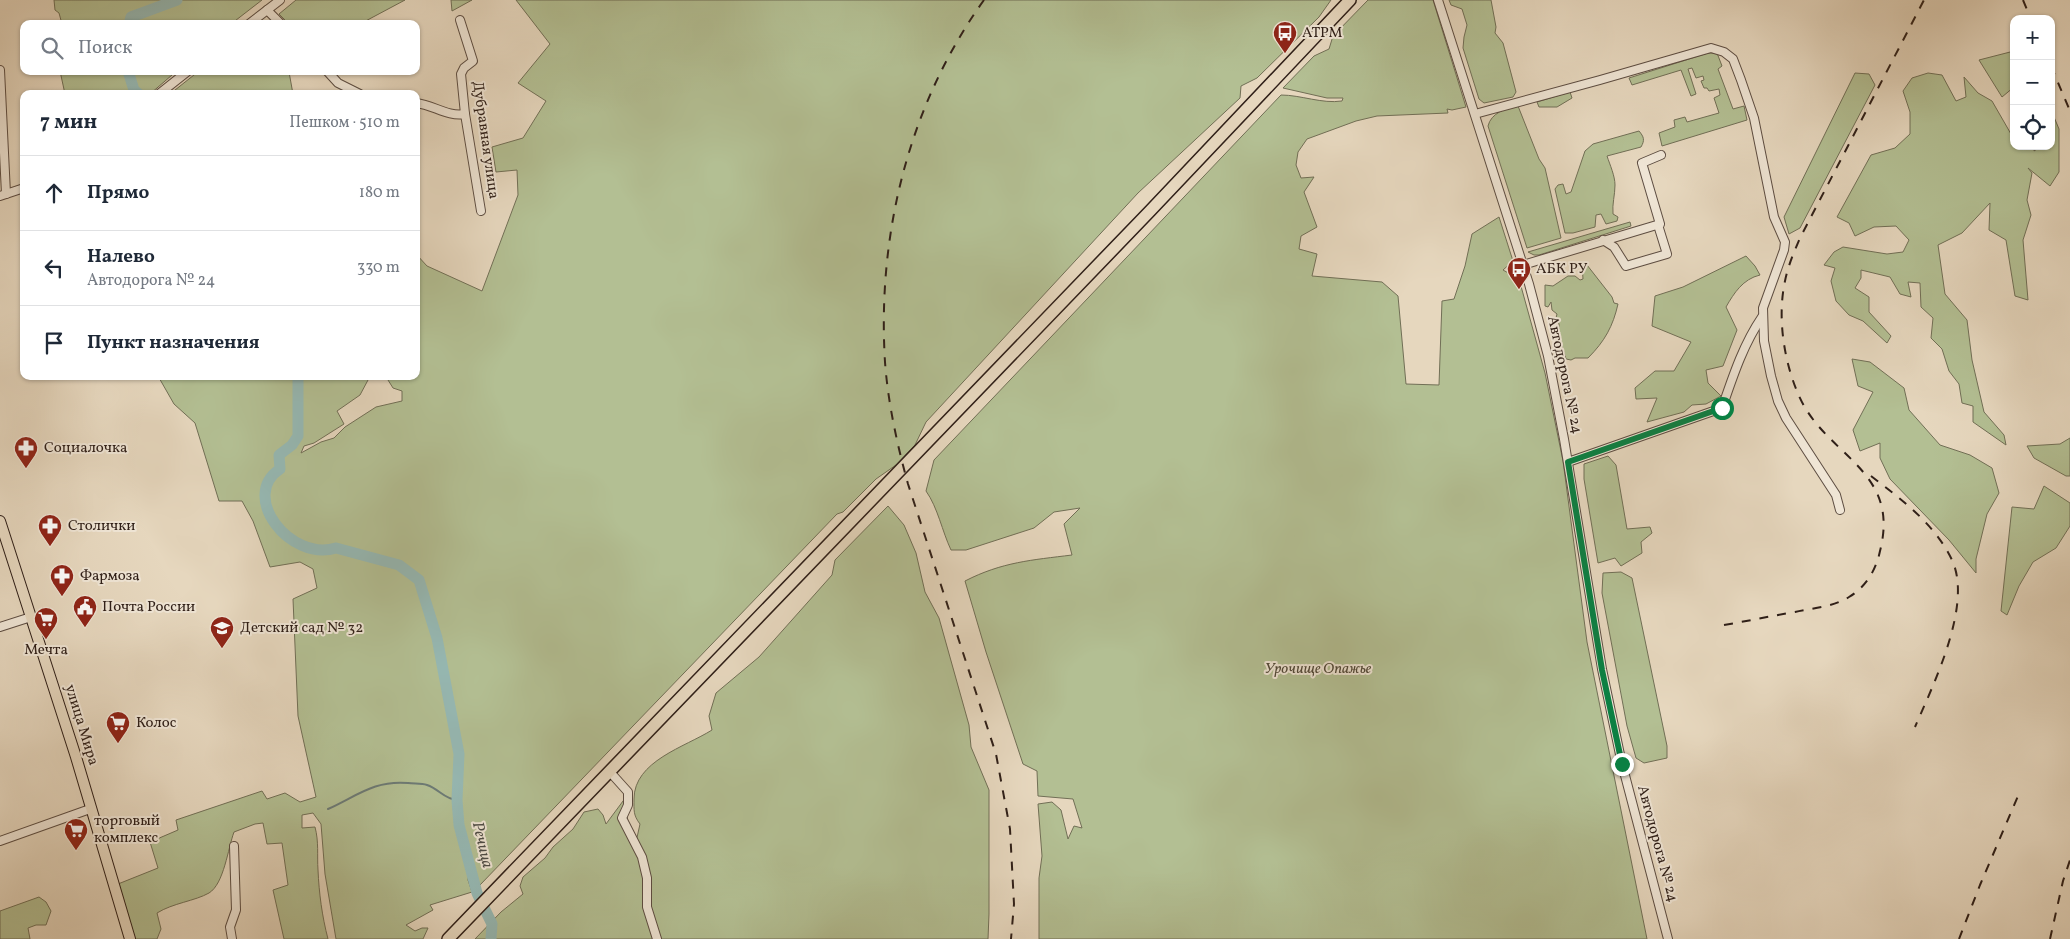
<!DOCTYPE html>
<html lang="ru">
<head>
<meta charset="utf-8">
<style>
	:root { --surface:#fff; --page:#f2f2f3; --text:#1f2937; --muted:#747a83; --line:#e0e1e3 }
	body { margin:0; font-family:Vollkorn,serif; background:var(--page); color:var(--text) }
	.controls { position:absolute; right:15px; top:15px; display:grid; overflow:hidden; border-radius:10px; box-shadow:0 1px 4px #0004 }
	.controls button { width:45px; height:45px; display:grid; place-items:center; padding:0; border:0; border-bottom:1px solid var(--line); background:var(--surface); color:var(--text); font:25px sans-serif }
	.stop { position:absolute; width:15px; height:15px; margin:-11px; border:4px solid #0b8043; border-radius:50%; background:#fff }
	.stop.end { background:#0b8043; border-color:#fff; box-shadow:0 1px 5px #0008 }
	.list { margin:0; padding:0; list-style:none }
	h2 { display:flex; justify-content:space-between; align-items:center; height:65px; margin:0; padding:0 20px; font-size:21px }
	h2 small { font-size:16px; font-weight:400; color:var(--muted) }
	.list li { display:grid; grid-template-columns:32px 1fr auto; gap:15px; align-items:center; box-sizing:border-box; height:75px; padding:0 20px; border-top:1px solid var(--line) }
	.list b { display:block; font-size:19px; white-space:nowrap }
	.list p { margin:0; font-size:16px; white-space:nowrap; color:var(--muted) }
	.list em { font-size:16px; font-style:normal; color:var(--muted) }
	.icon { flex:none; width:28px; height:28px; fill:none; stroke:currentColor; stroke-width:2; stroke-linecap:round; stroke-linejoin:round }
	.map { position:relative; flex:none; width:2070px; height:939px; overflow:hidden }
	.search { position:absolute; background:var(--surface); box-shadow:0 1px 4px #0004; left:20px; top:20px; width:400px; height:55px; display:flex; align-items:center; gap:12px; box-sizing:border-box; padding:0 18px; border-radius:10px; color:var(--muted); font-size:19px }
	.panel { position:absolute; background:var(--surface); box-shadow:0 1px 4px #0004; left:20px; top:90px; width:400px; height:290px; border-radius:10px }
	.map>svg:first-child { display:block }
	.green { fill:#b3bf93; stroke:#716f56 }
	.lines { fill:none; stroke-linecap:round; stroke-linejoin:round }
	.stream { stroke:#6d7b76; stroke-width:2 }
	.river { stroke:#96b9b4; stroke-width:11 }
	.minor-casing { stroke:#5d4d42; stroke-width:10 }
	.major-casing { stroke:#2f1f18; stroke-width:12 }
	.highway-casing { stroke:#2f1f18; stroke-width:14 }
	.minor { stroke:#efe5d5; stroke-width:8 }
	.major { stroke:#e6d7be; stroke-width:10 }
	.highway { stroke:#e6d7be; stroke-width:11 }
	.rail { stroke:#2f1f18; stroke-width:2; stroke-dasharray:9 9; stroke-linecap:butt }
	.route { stroke:#0b8043; stroke-width:6 }
	.labels { text-anchor:middle; dominant-baseline:central; stroke-width:4; stroke-linejoin:round; paint-order:stroke }
	.poi-label { font-size:15px; fill:#2f1f18; stroke:#efe5d5; text-anchor:start }
	.street-label { font-size:15px; fill:#2f1f18; stroke:#efe5d5 }
	.park-label { font-size:15px; font-style:italic; fill:#504737; stroke:#efe5d5 }
	.water-label { font-size:16px; font-style:italic; fill:#4e4d47; stroke:#efe5d5 }
</style>
</head>
<body>
<div class="map">
<svg width="2070" height="939" viewBox="0 0 2070 939">
	<rect width="100%" height="100%" fill="#e6d7be"/>
	<filter id="stains"><feTurbulence type="fractalNoise" baseFrequency=".004" numOctaves="4"/><feColorMatrix values="0 0 0 0 .2 0 0 0 0 .09 0 0 0 0 .02 0 0 0 .5 -.17"/></filter>
	<radialGradient id="worn" r=".72"><stop offset=".6" stop-color="#630" stop-opacity="0"/><stop offset="1" stop-color="#630" stop-opacity=".3"/></radialGradient>
	<!-- green -->
	<g class="green">
		<polygon points="54,0 262,0 231,24 62,24 59,13 55,10"/>
		<polygon points="296,0 405,0 360,24 289,24 279,14"/>
		<polygon points="451,0 472,0 452,11"/>
		<path d="M516,0H1331L1319,17L1257,78L1241,86L1240,98L1138,193L926,422L915,445L896,465L876,479L843,512L837,514L480,885L469,871L468,880L472,892L430,905L433,910L406,925L415,931L422,928H428L423,939H336L325,874L321,824L313,813L302,815V828L315,827C319,842 317,855 318,870C319,893 322,916 328,939H284L273,890L288,885L282,843L267,844L263,823L255,824L234,832C228,848 224,884 209,893C195,901 173,903 157,913L161,929L157,939H134L118,884L158,868L150,842L178,830L176,820L262,791L267,799L285,793L300,802L316,797L298,716L293,599L317,588L313,569L300,562L270,567L253,521L242,501H219L195,423L174,404L158,376H366L368,380L360,395L337,411L344,424L314,443L304,446L301,453L321,442L334,438L345,427L376,407L402,401V391L393,388L388,380V376H416V254L427,266L482,291L518,195L517,170L496,172L492,147L523,138L546,101L518,83L550,44Z"/>
		<path d="M1368,0H1433L1466,107L1452,110L1447,109L1448,113L1377,116L1356,121L1307,139L1298,152L1296,165L1301,178L1314,177L1304,192L1317,227L1301,236L1299,249L1317,254L1312,276L1382,282L1398,296L1406,384L1439,385L1442,301L1454,299L1465,266L1472,234L1499,217L1513,261L1503,270L1519,279L1545,373L1563,461L1587,642L1647,939H1039V878L1042,856L1038,804L1052,802L1061,810L1068,839L1074,826L1082,828L1073,799L1038,796L1037,771L1023,764L986,652L965,581C1002,562 1032,560 1072,555L1064,524L1080,508L1054,512L1034,528L966,550H951C942,531 938,508 926,491L934,460L1281,95C1301,95 1322,104 1342,101L1343,98H1327L1283,88L1314,56L1329,49L1333,36Z"/>
		<polygon points="1449,0 1491,0 1496,27 1495,33 1503,43 1516,92 1513,97 1484,103 1479,99 1463,48 1464,37 1467,25 1462,9 1451,5"/>
		<polygon points="2014,51 2014,87 2002,97 1979,60"/>
		<polygon points="1708,53 1717,53 1722,66 1718,69 1733,109 1744,106 1747,120 1662,146 1659,133 1675,127 1674,120 1685,117 1687,122 1719,113 1714,98 1720,95 1719,89 1709,91 1707,88 1704,88 1701,81 1704,80 1703,76 1696,78 1692,68 1688,69 1696,94 1691,96 1681,70 1632,85 1629,78"/>
		<polygon points="60,71 174,71 172,75 150,94 65,94"/>
		<polygon points="199,71 290,71 289,72 293,94 170,94"/>
		<polygon points="1855,73 1869,74 1875,85 1800,228 1789,234 1784,217"/>
		<polygon points="1928,73 1942,75 1956,101 1966,97 1964,77 1978,93 1992,101 2011,134 2014,137 2014,146 2028,146 2035,151 2035,146 2051,146 2051,110 2059,129 2059,172 2050,186 2028,168 2032,173 2027,200 2031,215 2023,240 2028,300 2015,296 2006,240 1989,230 1990,203 1962,233 1938,245 1945,294 1967,320 1972,360 1984,412 2004,435 2006,445 1973,422 1973,406 1962,403 1959,384 1949,371 1942,349 1931,338 1933,318 1921,307 1920,283 1908,282 1911,297 1900,294 1890,277 1861,270 1861,278 1855,288 1869,297 1869,312 1891,336 1887,343 1863,321 1849,315 1836,301 1831,281 1835,268 1824,265 1834,252 1843,247 1887,254 1903,252 1909,240 1896,226 1874,227 1855,236 1849,223 1837,217 1871,155 1895,148 1910,134 1910,112 1903,91 1912,78"/>
		<polygon points="1570,92 1572,98 1557,107 1539,107 1537,102"/>
		<path d="M1518,106L1539,159L1545,168L1561,238L1527,248L1488,126C1491,113 1506,108 1518,106Z"/>
		<path d="M1639,131C1644,137 1645,140 1641,147L1607,156C1610,165 1615,176 1615,185C1615,195 1612,204 1613,214L1618,217L1617,221L1606,224L1601,214L1596,215L1595,227L1573,233H1565L1555,189L1558,185L1563,184L1566,194L1571,192L1585,151L1593,144Z"/>
		<polygon points="1630,222 1631,226 1539,255 1534,255 1528,252"/>
		<path d="M1746,256L1755,266L1760,275C1743,279 1734,293 1726,307L1737,330L1723,366L1706,370L1708,383L1721,396L1706,404L1692,405L1684,412L1647,422L1657,398L1636,399L1635,388L1655,371H1674L1691,342L1652,326L1655,296L1683,287Z"/>
		<path d="M1582,264L1587,265L1612,297L1614,303L1618,304C1613,326 1605,341 1588,358H1575L1571,360L1566,359C1563,348 1558,336 1559,324L1556,318L1557,314L1552,310L1551,302L1548,307L1545,306V285L1553,286L1568,276H1575L1580,280L1583,279Z"/>
		<polygon points="1852,359 1870,362 1904,388 1909,410 1940,445 1970,455 1992,468 1999,493 1987,514 1976,559 1976,573 1949,540 1890,479 1880,458 1880,443 1860,451 1853,430 1873,392 1858,386"/>
		<polygon points="2070,438 2070,476 2066,476 2034,458 2027,446 2060,444"/>
		<polygon points="1608,456 1616,465 1627,529 1650,527 1652,533 1641,542 1642,553 1621,566 1615,558 1598,563 1584,479 1584,464"/>
		<polygon points="2044,486 2070,503 2070,526 2056,548 2033,562 2019,586 2007,615 2001,611 2012,507 2034,509"/>
		<path d="M888,506L904,525L916,553L925,592L939,618L969,725L971,747L989,790V914L988,939H475L501,912L523,894L520,886L523,877L545,858L553,847L573,829L584,812L598,809L603,815L606,824L626,797L628,826L636,842L640,824C633,815 634,810 634,799C634,761 685,747 712,730L709,716L716,693L759,657L832,575L835,560Z"/>
		<polygon points="1621,572 1632,578 1667,746 1667,758 1644,763 1636,758 1627,726 1602,593 1603,573"/>
		<polygon points="39,897 46,902 51,911 46,925 36,925 28,928 30,939 0,939 0,911"/>
	</g>
	<g class="lines">
		<!-- stream -->
		<path class="stream" d="M328,809C357,796 374,780 408,783C414,784 421,783 427,785C439,789 444,799 457,800"/>
		<!-- river -->
		<g class="river">
			<polyline points="129,24 131,17 177,0"/>
			<polyline points="128,71 134,90 139,94"/>
			<path d="M298,376V436L292,445L279,455L280,469C239,496 290,562 336,548L399,565L419,580L437,638L459,754L457,800L459,825L477,893L492,924L491,939"/>
		</g>
		<!-- minor casing -->
		<g class="minor-casing">
			<g id="minor">
				<polyline points="1438,0 1529,284 1548,356 1564,439 1602,669 1622,764 1668,939"/>
				<polyline points="267,10 281,24"/>
				<polyline points="460,20 473,61 464,68 461,74 465,114 481,211"/>
				<polyline points="249,24 280,0"/>
				<polyline points="0,70 6,194"/>
				<polyline points="327,71 338,83 360,94"/>
				<polyline points="159,94 188,71"/>
				<path d="M416,103C434,105 447,117 465,114"/>
				<polyline points="1475,114 1600,80 1711,48 1724,52 1733,59 1741,80 1754,118 1774,217 1785,242 1784,250 1763,308 1764,341 1771,376 1778,401 1786,418 1836,495 1840,510"/>
				<polyline points="0,196 24,188"/>
				<polyline points="1603,240 1614,247 1626,266 1667,254 1658,225"/>
				<polyline points="1523,265 1660,224 1642,163 1661,155"/>
				<path d="M1568,462L1722,408C1733,376 1743,345 1762,317"/>
				<polyline points="0,627 31,617"/>
				<polyline points="610,772 628,792 628,805 622,818 642,857 647,878 647,907 657,939"/>
				<polyline points="0,841 90,809"/>
				<polyline points="232,939 230,927 236,910 234,846"/>
			</g>
		</g>
		<!-- major casing -->
		<g class="major-casing">
			<polyline id="major" points="0,521 76,757 130,939"/>
		</g>
		<!-- highway casing -->
		<g class="highway-casing">
			<polyline id="highway" points="448,939 1150,211 1350,0"/>
		</g>
		<!-- minor -->
		<use href="#minor" class="minor"/>
		<!-- major -->
		<use href="#major" class="major"/>
		<!-- highway -->
		<use href="#highway" class="highway"/>
		<!-- rail -->
		<g class="rail">
			<path d="M984,0C909,104 877,234 885,362C888,403 897,444 908,484L996,754L1010,829L1014,904L1011,939"/>
			<polyline points="2023,0 2031,19"/>
			<polyline points="2051,66 2070,111"/>
			<path d="M1871,476C1902,500 1935,524 1952,560C1973,605 1933,685 1915,727"/>
			<path d="M1724,625C1748,621 1771,616 1795,612C1813,608 1833,607 1849,597C1866,587 1876,570 1880,551C1901,469 1826,457 1799,396C1784,362 1777,318 1785,281C1788,266 1794,252 1800,238L1924,0"/>
			<polyline points="1959,939 1980,885 2018,796"/>
			<polyline points="2050,939 2063,881 2070,860"/>
		</g>
	</g>
	<g class="lines">
		<!-- route -->
		<polyline class="route" points="1622,764 1602,670 1568,462 1722,408"/>
	</g>
	<!-- icons -->
	<defs>
		<g id="bus-pin" transform="scale(1.25)"><path d="M0 17L-7.5 6A9.5 9.5 0 1 1 7.5 6Z" fill="#8f2418" stroke="#efe5d5"/><path d="M-5-6H5V4H4V6H2V4H-2V6H-4V4H-5ZM-3.5-4V0h7V-4ZM-3.5 1.2v1.5H-2V1.2ZM2 1.2v1.5H3.5V1.2Z" fill="#fff"/></g>
		<g id="pharmacy-pin" transform="scale(1.25)"><path d="M0 17L-7.5 6A9.5 9.5 0 1 1 7.5 6Z" fill="#8f2418" stroke="#efe5d5"/><path d="M-2-6h4v4h4v4h-4v4h-4v-4h-4v-4h4Z" fill="#fff"/></g>
		<g id="civic-pin" transform="scale(1.25)"><path d="M0 17L-7.5 6A9.5 9.5 0 1 1 7.5 6Z" fill="#8f2418" stroke="#efe5d5"/><path d="M-.6-6.5H3V-4.5H.6V-3L4-1V1h2V6H-6V1h2V-1L-.6-3ZM-1.2 2.5V6h2.4V2.5Z" fill="#fff"/></g>
		<g id="supermarket-pin" transform="scale(1.25)"><path d="M0 17L-7.5 6A9.5 9.5 0 1 1 7.5 6Z" fill="#8f2418" stroke="#efe5d5"/><path d="M-6-5.5h2.5l.6 2H6L4.5 2H-2.5L-4.4-4H-6ZM-1.5 3.2a1.3 1.3 0 1 0 .1 0ZM3 3.2a1.3 1.3 0 1 0 .1 0Z" fill="#fff"/></g>
		<g id="school-pin" transform="scale(1.25)"><path d="M0 17L-7.5 6A9.5 9.5 0 1 1 7.5 6Z" fill="#8f2418" stroke="#efe5d5"/><path d="M0-5L7-2L0 1L-7-2ZM-4 1L0 2.5L4 1V4Q0 6-4 4Z" fill="#fff"/></g>
	</defs>
	<g fill-rule="evenodd">
		<use href="#bus-pin" x="1285" y="33"/>
		<use href="#bus-pin" x="1519" y="269"/>
		<use href="#pharmacy-pin" x="26" y="448"/>
		<use href="#pharmacy-pin" x="50" y="526"/>
		<use href="#pharmacy-pin" x="62" y="576"/>
		<use href="#civic-pin" x="85" y="607"/>
		<use href="#supermarket-pin" x="46" y="619"/>
		<use href="#school-pin" x="222" y="628"/>
		<use href="#supermarket-pin" x="118" y="723"/>
		<use href="#supermarket-pin" x="76" y="830"/>
	</g>
	<g class="labels">
		<!-- poi labels -->
		<g class="poi-label">
			<text x="1302" y="33">АТРМ</text>
			<text x="1536" y="269">АБК РУ</text>
			<text x="44" y="448">Социалочка</text>
			<text x="68" y="526">Столички</text>
			<text x="80" y="576">Фармоза</text>
			<text x="102" y="607">Почта России</text>
			<text x="240" y="628">Детский сад № 32</text>
			<text x="46" y="650" text-anchor="middle">Мечта</text>
			<text x="136" y="723">Колос</text>
			<text x="94" y="821">торговый<tspan x="94" dy="17">комплекс</tspan></text>
		</g>
		<!-- street labels -->
		<g class="street-label">
			<text transform="translate(485 140) rotate(82)">Дубравная улица</text>
			<text transform="translate(1564 375) rotate(78)">Автодорога № 24</text>
			<text transform="translate(81 725) rotate(73)">улица Мира</text>
			<text transform="translate(1657 844) rotate(75)">Автодорога № 24</text>
		</g>
		<!-- park labels -->
		<g class="park-label">
			<text x="1318" y="669">Урочище Опажье</text>
		</g>
		<!-- water labels -->
		<g class="water-label">
			<text transform="translate(482 845) rotate(77)">Речица</text>
		</g>
	</g>
	<rect width="100%" height="100%" filter="url(#stains)"/>
	<rect width="100%" height="100%" fill="url(#worn)"/>
</svg>
<div class="controls">
<button>+</button>
<button>−</button>
<button><svg class="icon" aria-label="locate" viewBox="0 0 24 24"><circle cx="12" cy="12" r="6"/><path d="M12 2v4M12 18v4M2 12h4M18 12h4"/></svg></button>
</div>
<div class="stop" style="left:1722px;top:408px"></div>
<div class="stop end" style="left:1622px;top:764px"></div>
<div class="search"><svg class="icon" aria-label="search" viewBox="0 0 24 24"><circle cx="10" cy="10" r="6"/><path d="M15 15l6 6"/></svg>Поиск</div>
<section class="panel">
<h2>7 мин<small>Пешком · 510 m</small></h2>
<ul class="list">
<li><svg class="icon" aria-label="ahead" viewBox="0 0 24 24"><path d="M12 20V5M6 11l6-6 6 6"/></svg><div><b>Прямо</b></div><em>180 m</em></li>
<li><svg class="icon" aria-label="left" viewBox="0 0 24 24"><path d="M17 20v-9H6M10 6l-5 5 5 5"/></svg><div><b>Налево</b><p>Автодорога № 24</p></div><em>330 m</em></li>
<li><svg class="icon" aria-label="arrive" viewBox="0 0 24 24"><path d="M6 21V4h12l-3 4 3 4H6"/></svg><div><b>Пункт назначения</b></div></li>
</ul>
</section>
</div>
</body>
</html>
